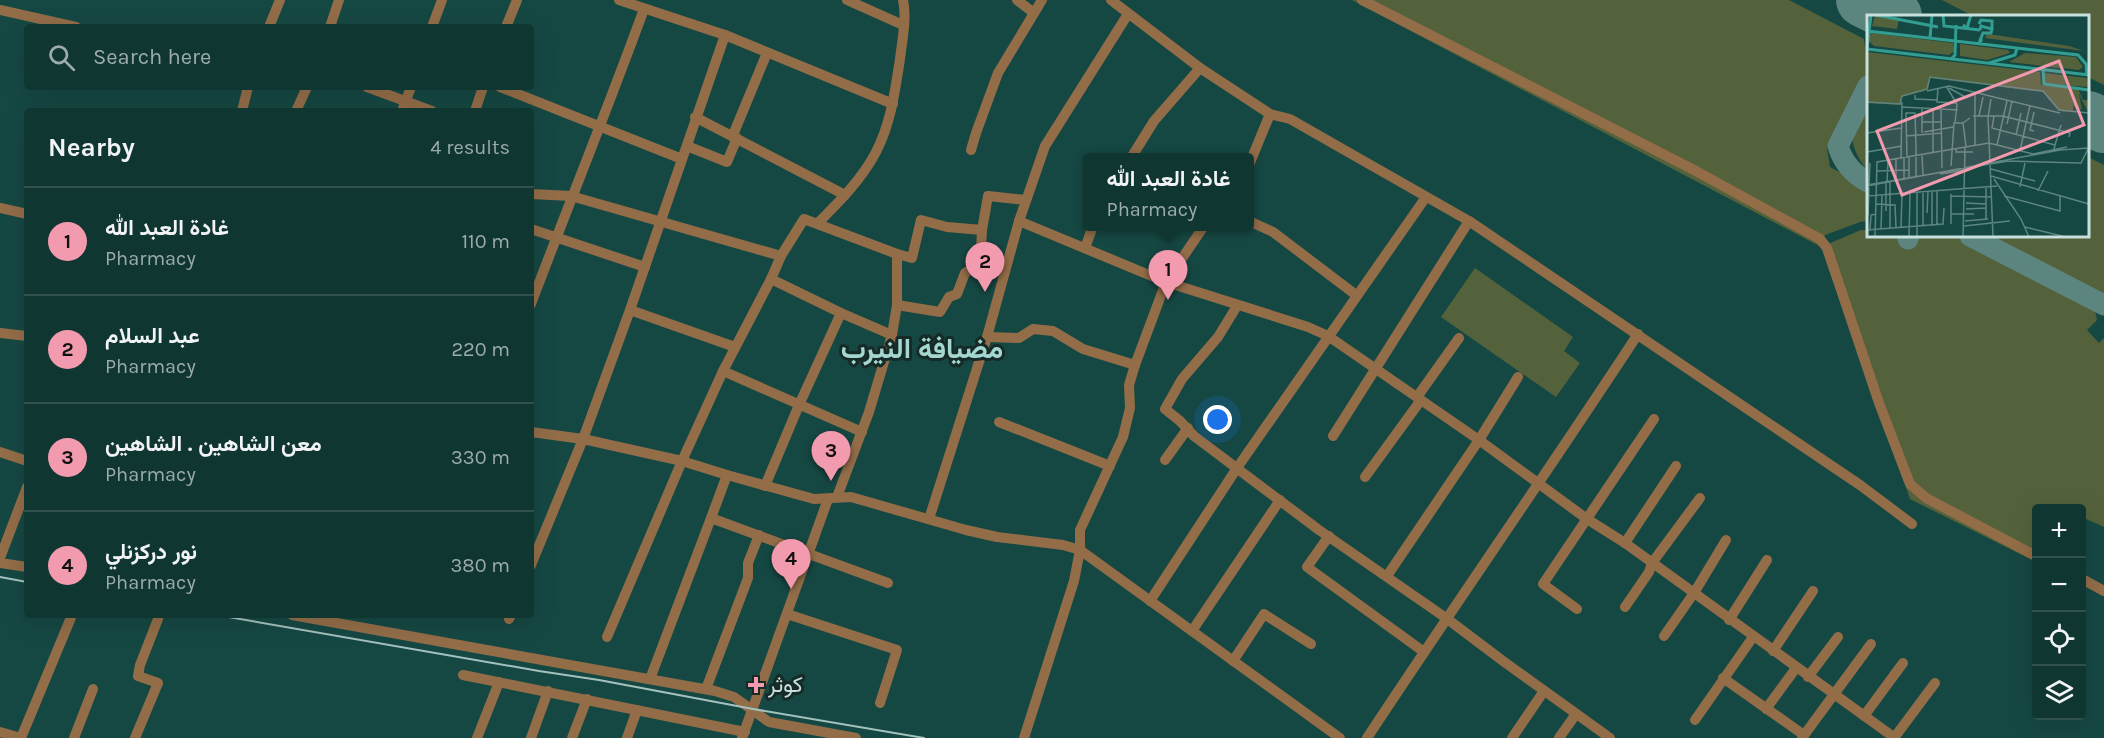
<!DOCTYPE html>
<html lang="en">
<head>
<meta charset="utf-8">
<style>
	:root { --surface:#103632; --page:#193e3a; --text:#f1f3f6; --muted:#9cabac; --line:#30504d; --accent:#f29aae }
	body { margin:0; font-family:Karla,Vazirmatn,sans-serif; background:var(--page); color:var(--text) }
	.controls { position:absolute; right:18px; bottom:18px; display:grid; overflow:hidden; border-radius:6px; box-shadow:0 6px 24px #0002 }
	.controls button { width:54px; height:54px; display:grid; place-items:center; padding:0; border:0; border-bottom:2px solid var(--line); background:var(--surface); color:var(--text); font:30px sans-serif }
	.you { position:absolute; left:1218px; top:420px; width:21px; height:21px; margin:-15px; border:4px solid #fff; border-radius:50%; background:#1a73e8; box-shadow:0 0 0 9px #1a73e833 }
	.badge { display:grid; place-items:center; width:39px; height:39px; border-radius:50%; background:var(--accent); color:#111; font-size:20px; font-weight:700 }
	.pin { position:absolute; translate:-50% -50px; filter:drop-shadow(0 2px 3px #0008) }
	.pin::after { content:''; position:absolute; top:32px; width:21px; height:18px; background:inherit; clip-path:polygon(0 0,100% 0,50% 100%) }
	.popup { position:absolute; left:1083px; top:153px; width:171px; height:78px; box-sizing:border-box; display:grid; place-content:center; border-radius:6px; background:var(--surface); filter:drop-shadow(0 2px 4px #0005); font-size:20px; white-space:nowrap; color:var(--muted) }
	.popup b { font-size:22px; color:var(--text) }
	.popup::after { content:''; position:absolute; left:50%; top:100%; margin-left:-12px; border:12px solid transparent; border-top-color:var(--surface) }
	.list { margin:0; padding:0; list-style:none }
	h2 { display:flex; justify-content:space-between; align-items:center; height:78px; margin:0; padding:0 24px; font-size:26px }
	h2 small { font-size:20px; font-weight:400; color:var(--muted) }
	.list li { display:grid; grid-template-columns:39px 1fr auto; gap:18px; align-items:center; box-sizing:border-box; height:108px; padding:0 24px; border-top:2px solid var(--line) }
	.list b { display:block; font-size:22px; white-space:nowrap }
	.list p { margin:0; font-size:20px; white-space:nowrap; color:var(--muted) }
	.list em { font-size:20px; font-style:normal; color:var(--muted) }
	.icon { flex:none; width:33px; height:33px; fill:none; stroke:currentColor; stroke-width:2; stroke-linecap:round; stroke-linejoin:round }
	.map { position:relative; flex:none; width:2104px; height:738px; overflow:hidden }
	.search { position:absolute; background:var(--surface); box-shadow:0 6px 24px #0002; left:24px; top:24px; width:510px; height:66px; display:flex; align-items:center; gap:15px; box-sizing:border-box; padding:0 21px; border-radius:6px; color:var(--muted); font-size:22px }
	.panel { position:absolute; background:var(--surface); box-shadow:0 6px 24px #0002; left:24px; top:108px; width:510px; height:510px; border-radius:6px }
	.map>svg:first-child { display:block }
	.green { fill:#54623c }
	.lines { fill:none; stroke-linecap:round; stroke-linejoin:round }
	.taxiway { stroke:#5d8580; stroke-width:21 }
	.runway { stroke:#5d8580; stroke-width:54 }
	.minor { stroke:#936d48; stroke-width:10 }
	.rail { stroke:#a4c2bd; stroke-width:2 }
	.poi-dot { fill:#f29aae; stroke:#162a27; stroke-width:2 }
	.labels { text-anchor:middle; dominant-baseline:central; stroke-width:6; stroke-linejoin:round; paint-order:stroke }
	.poi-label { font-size:22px; fill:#c7e0dc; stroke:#162a27; text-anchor:start }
	.district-label { font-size:28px; font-weight:bold; fill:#a4d7cf; stroke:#162a27 }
	.inset-river { fill:none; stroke:#329e92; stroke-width:3 }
	.inset-road { fill:none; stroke:#5d8580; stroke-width:1.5 }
	.view { fill:#f29aae; fill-opacity:0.15; stroke:#f29aae; stroke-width:3 }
	.inset-edge { fill:none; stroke:#c7e0dc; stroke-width:3 }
</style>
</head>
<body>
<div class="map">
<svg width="2104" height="738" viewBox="0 0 2104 738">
	<rect width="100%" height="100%" fill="#164843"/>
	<!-- green -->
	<g class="green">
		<polygon points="1352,0 1789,0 1864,39 1868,73 1827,149 1830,167 1868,187 1868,221 1860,222 1825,235 1821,247 1861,230 1868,230 1868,236 1958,236 2094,306 2097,320 2087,330 2099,343 2104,338 2104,527 2082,517 2082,508 2036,508 2036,562 1910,499 1821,247"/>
		<polygon points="1942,0 2104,0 2104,85 2088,77 2088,16 1973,16"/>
		<path d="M1868,97V171C1843,140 1853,128 1868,97Z"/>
		<polygon points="2088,157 2104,165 2104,296 1986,236 2088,236"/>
		<polygon points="1475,268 1573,337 1564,351 1580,363 1556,397 1441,317"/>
	</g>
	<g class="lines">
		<!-- taxiway -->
		<g class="taxiway">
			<path d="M1868,86L1838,146C1843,163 1853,174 1868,182"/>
			<polyline points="1970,236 2104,305"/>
			<polyline points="1908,239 1909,236"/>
		</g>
		<!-- runway -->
		<g class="runway">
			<polyline points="1863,0 1895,16"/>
			<polyline points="2088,118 2104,126"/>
		</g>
		<!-- minor -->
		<g class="minor">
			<polyline points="619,0 725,35 893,104"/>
			<polyline points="847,0 903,25"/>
			<polyline points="1017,0 1034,13"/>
			<polyline points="1111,0 1200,68 1270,114 1290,119 1469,221 1860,485 1912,524"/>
			<polyline points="1362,0 1694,170 1820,239 1827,248 1879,403 1910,484 1926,498 2036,556"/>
			<polyline points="0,10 76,27"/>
			<polyline points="269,27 280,0"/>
			<polyline points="330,27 339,0"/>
			<polyline points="432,27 442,0"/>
			<polyline points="506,27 517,0"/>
			<polyline points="367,87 432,111"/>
			<polyline points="500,87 682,159"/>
			<polyline points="242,111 248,87"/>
			<polyline points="296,111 307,87"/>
			<polyline points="402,111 411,87"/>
			<polyline points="475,111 483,87"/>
			<polyline points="695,117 845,195"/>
			<polyline points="733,135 767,53"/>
			<polyline points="687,146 727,162 737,138"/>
			<polyline points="971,150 976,133 998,73 1042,0"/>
			<polyline points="1131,158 1154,121 1200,68"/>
			<polyline points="1249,165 1270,114"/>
			<polyline points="531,194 571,196 781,256"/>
			<polyline points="0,208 27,214"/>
			<polyline points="1019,221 1166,282 1308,327 1328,336 1479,440 1587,519 1625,543 1895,738"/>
			<polyline points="1249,221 1273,232 1356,295"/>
			<path d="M818,223C839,202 862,179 876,152C891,123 895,91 900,59C902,41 907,18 903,0"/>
			<polyline points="531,229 645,267"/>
			<polyline points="1085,248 1093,226"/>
			<polyline points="771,279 841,313 892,335"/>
			<path d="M531,304C568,206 608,108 644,9"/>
			<polyline points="897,305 940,312 949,297 957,294 965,273 975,266 981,249 982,230 988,196 1026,200"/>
			<polyline points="1237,306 1218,337 1182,379 1165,409 1180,421 1194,436 1319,530 1446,618 1503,661 1610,738"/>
			<polyline points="630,310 735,347"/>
			<polyline points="0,333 27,336"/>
			<polyline points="987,337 1019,338 1033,329 1053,331 1083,349 1135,365"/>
			<polyline points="723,371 862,432"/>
			<polyline points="1417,397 1459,338"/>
			<polyline points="999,422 1110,466"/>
			<polyline points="531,432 583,439 682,461 727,475 814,499 851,497 966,530 997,537 1063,545 1080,550 1340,738"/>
			<polyline points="1333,436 1469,221"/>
			<polyline points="0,452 27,461"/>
			<polyline points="1165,460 1188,428"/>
			<polyline points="727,475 711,518 888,583"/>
			<polyline points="1365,477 1421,400"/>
			<polyline points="765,486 799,405 841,313"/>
			<polyline points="837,497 869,412 892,335 897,305 897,254"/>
			<polyline points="929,519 987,337 1019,221 1045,146 1128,14"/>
			<polyline points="1329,536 1307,567 1424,652"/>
			<polyline points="1625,543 1676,466"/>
			<polyline points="0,558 27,487"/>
			<polyline points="0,563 27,567"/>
			<polyline points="531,565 583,439 630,310 725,35"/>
			<polyline points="1387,576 1479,440 1518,377"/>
			<polyline points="2082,579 2104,591"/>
			<polyline points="1150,601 1237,468 1426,197"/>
			<polyline points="1625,607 1649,572 1652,563 1700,498"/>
			<polyline points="1577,609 1543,584 1654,419"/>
			<polyline points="787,614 897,650 880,703"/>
			<polyline points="292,615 715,691 734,697 769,722 856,738"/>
			<polyline points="509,619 511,615"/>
			<polyline points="1729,620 1767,560"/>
			<polyline points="1192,631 1280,500"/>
			<polyline points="1664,636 1694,593 1726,540"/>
			<polyline points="607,637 682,461 723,371 771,279 781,256 804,219 897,254 912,258 921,220 947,227 982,230"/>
			<polyline points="1773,651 1813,591"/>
			<polyline points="1233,661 1264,614 1311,644"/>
			<polyline points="463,675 745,732"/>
			<polyline points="1808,677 1838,637"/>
			<polyline points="1723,678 1804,735"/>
			<polyline points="650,679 711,518"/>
			<polyline points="706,689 748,578 748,563 759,535"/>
			<polyline points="1766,709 1796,668"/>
			<polyline points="1864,716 1903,663"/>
			<polyline points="1695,720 1753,637"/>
			<polyline points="0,732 21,738"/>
			<polyline points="21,738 72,615"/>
			<polyline points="74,738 93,689"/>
			<polyline points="135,738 158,683 138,676 140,665 158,619"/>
			<polyline points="477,738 499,682"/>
			<polyline points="531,738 548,691"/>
			<polyline points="572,738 587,699"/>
			<polyline points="627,738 637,710"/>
			<polyline points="742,738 828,499"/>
			<polyline points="1024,738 1074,581 1080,550 1080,530 1123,437 1130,408 1129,385 1135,365 1166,282 1204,226"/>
			<path d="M1367,738C1456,603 1549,470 1638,334"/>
			<polyline points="1512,738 1544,691"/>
			<polyline points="1559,738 1576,714"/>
			<polyline points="1802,738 1871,644"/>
			<polyline points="1894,738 1935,683"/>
		</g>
		<!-- rail -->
		<g class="rail">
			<polyline points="0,577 27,582"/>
			<polyline points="217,615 539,671 599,680 753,709 924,738"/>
		</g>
	</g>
	<!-- markers -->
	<path class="poi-dot" d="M753 676h6v6h6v6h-6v6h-6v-6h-6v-6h6z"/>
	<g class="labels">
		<!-- poi labels -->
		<g class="poi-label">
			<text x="768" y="685">كوثر</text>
		</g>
		<!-- district labels -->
		<g class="district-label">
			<text x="922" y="348">مضيافة النيرب</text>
		</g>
	</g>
	<!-- overview -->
	<g transform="translate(1867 15)">
		<rect width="222" height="222" fill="#164843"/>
		<path d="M8,1L32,4L30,14L5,11ZM4,18L86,28L87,36L82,40L7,31L2,26ZM128,20L202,31L217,36L118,23L120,19ZM93,29L141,35L143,38L120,45L93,41ZM0,37L173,57L174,70L211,74L216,85H222V99L212,79L215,95L206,91V97L192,96L176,77L63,63L61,75L35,82L34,90L0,88ZM158,38L209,42L216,52L212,55L142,47ZM177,58L220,63L222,72L178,69L175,66Z" fill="#54623c"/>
		<path class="inset-river" d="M9,0L71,12M76,0L77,11L113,15M112,9L114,5L125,6V13M96,10L100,13L104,0M113,15L114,11L125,14L124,18H116L112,28L115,24M0,16L211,40L219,49L220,60M63,23L65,0M0,34L4,0M0,34L222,60M84,44L88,40L89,10M122,48L148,40L150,33M176,54L177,69L222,75"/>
		<path class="inset-road" d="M79,71L90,89L88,108M71,73L70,87L89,88M82,73L100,83M60,76L82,71L193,98M48,80V84L70,85M124,84L121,102L124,172M0,87L33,89L35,81L60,74L63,62L176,76L192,95L222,98M35,92L91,95M55,93V118M66,95V137M74,95L75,153M106,101H136L203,118L202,122M112,101L116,82M127,101L125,113L188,130L187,134M55,107H74M140,109L145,86M167,116L163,115L167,97M57,117L86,112M0,118L34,113M149,120L154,98M39,121L75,118M108,130V80M130,130L140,86M188,130L194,110M49,131V161M99,131L96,108L103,103M89,133V137H106M153,136L163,90M0,137L35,131M55,139L56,160M40,142L39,98H48L49,131M42,142V162M34,143L35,87M84,151L87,108H96M124,154L168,166M10,156L42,155M73,159L99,155M124,161L222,189M37,163V143M127,164L154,204L162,222M29,165V144M20,167L21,145M23,167V213M19,168V196M0,170L141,146L214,148L222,132M2,170L3,148M0,171L193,135L222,133M119,172V204M124,172L126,222M153,172L158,148M70,176V209M171,176L181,156M56,178V210M0,181L130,171M84,181L124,182M137,181L193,196V181M99,188L119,189M9,189L28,190L29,213M99,194L119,193M60,198L61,177M84,199H107M1,201L2,172M98,206L121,204M84,209V179M65,210V177M97,211L143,206M34,212L35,179M158,212L199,222M3,214L4,200L9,199M14,214L15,181M0,215L76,209L77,193M8,222L10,147L122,128L166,139L200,132M42,222L43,179M50,222V178M96,222L98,132"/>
		<path class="view" d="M192,46L217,110L35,180L10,116Z"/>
		<rect width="222" height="222" class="inset-edge"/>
	</g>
</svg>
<div class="controls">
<button>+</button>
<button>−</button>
<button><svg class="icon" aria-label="locate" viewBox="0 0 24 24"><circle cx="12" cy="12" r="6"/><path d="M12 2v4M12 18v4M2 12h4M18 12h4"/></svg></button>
<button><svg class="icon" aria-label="layers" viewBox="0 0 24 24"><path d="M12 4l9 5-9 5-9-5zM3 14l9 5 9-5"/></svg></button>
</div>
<div class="you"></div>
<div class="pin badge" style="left:1168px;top:300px">1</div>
<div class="popup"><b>غادة العبد الله</b>Pharmacy</div>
<div class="pin badge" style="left:985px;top:292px">2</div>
<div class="pin badge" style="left:831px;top:481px">3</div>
<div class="pin badge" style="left:791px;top:589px">4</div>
<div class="search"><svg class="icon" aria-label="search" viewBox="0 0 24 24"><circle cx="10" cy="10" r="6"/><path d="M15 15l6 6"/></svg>Search here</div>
<section class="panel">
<h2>Nearby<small>4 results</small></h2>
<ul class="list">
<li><span class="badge">1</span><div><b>غادة العبد الله</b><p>Pharmacy</p></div><em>110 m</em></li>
<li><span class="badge">2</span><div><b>عبد السلام</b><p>Pharmacy</p></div><em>220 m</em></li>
<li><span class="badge">3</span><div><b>معن الشاهين . الشاهين</b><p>Pharmacy</p></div><em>330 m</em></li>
<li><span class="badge">4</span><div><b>نور دركزنلي</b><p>Pharmacy</p></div><em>380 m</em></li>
</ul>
</section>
</div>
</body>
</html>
